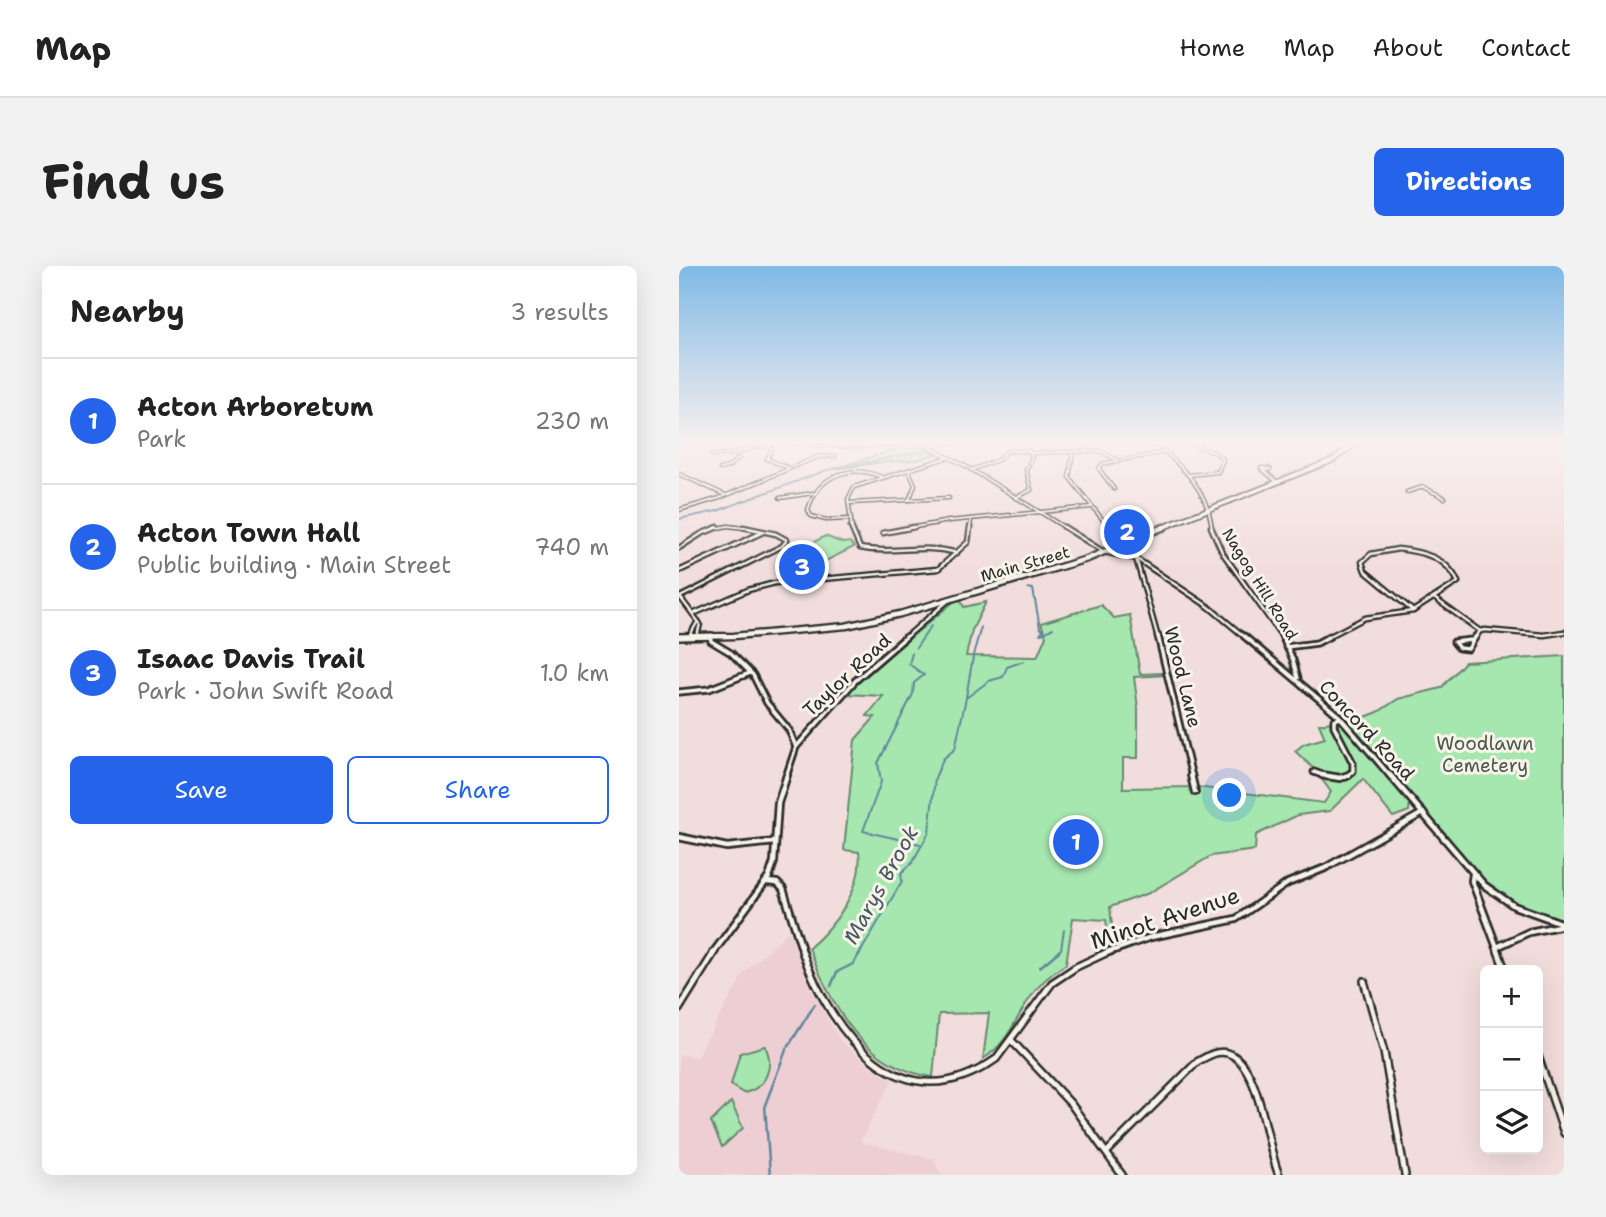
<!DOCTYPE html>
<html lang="en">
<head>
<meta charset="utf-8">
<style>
	:root { --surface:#fff; --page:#f2f2f2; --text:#222; --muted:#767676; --line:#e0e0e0; --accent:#2563eb }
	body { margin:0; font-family:"Shantell Sans",sans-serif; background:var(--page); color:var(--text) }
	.controls { position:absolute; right:21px; bottom:21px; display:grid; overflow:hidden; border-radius:10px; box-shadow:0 7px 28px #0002 }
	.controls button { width:63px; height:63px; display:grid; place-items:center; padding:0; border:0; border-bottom:2px solid var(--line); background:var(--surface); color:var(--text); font:35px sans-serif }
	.you { position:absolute; left:551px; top:530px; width:24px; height:24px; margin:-18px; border:5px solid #fff; border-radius:50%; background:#1a73e8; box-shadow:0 0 0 10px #1a73e833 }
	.badge { display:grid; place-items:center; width:46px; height:46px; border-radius:50%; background:var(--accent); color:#fff; font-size:23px; font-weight:700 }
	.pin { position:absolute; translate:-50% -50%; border:4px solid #fff; box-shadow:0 2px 7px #0006 }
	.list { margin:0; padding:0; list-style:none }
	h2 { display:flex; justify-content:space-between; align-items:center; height:91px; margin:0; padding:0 28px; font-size:30px }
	h2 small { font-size:23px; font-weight:400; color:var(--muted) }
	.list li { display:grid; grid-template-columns:46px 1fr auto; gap:21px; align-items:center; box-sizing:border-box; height:126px; padding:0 28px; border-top:2px solid var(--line) }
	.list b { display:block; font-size:26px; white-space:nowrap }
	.list p { margin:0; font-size:23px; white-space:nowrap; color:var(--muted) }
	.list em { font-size:23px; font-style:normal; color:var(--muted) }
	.actions { display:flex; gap:14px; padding:21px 28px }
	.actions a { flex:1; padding:16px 0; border:2px solid var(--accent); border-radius:10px; text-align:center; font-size:24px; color:var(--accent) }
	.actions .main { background:var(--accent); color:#fff }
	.icon { flex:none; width:38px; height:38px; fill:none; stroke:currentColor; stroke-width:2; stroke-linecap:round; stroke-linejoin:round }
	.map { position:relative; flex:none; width:885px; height:909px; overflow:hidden; border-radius:10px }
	header { display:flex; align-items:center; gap:42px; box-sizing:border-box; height:98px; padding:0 35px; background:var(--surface); border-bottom:2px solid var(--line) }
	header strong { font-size:33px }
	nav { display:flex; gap:38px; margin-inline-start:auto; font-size:24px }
	.intro { display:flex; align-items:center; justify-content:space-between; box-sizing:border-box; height:168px; padding:0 42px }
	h1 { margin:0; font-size:49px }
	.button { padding:18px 32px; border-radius:10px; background:var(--accent); color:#fff; font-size:24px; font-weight:700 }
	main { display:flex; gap:42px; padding:0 42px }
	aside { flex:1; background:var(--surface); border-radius:10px; box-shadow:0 7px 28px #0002 }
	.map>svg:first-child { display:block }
	.built { fill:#edced3 }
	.green { fill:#a6e7b0; stroke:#68896e; stroke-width:2 }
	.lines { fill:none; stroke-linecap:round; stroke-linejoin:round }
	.stream-far1 { stroke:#60869a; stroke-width:2 }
	.stream { stroke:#60869a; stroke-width:2.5 }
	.minor-far4-casing { stroke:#2b2b2b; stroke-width:5 }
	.minor-far3-casing { stroke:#2b2b2b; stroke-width:7 }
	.minor-far2-casing { stroke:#2b2b2b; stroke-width:9 }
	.minor-far1-casing { stroke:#2b2b2b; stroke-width:10 }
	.minor-casing { stroke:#2b2b2b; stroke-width:10 }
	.major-far2-casing { stroke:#2b2b2b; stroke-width:7 }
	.major-far1-casing { stroke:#2b2b2b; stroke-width:9 }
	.major-casing { stroke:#2b2b2b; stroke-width:10 }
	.minor-far4 { stroke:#f7f3e8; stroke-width:2 }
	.minor-far3 { stroke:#f7f3e8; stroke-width:2.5 }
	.minor-far2 { stroke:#f7f3e8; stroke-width:3.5 }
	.minor-far1 { stroke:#f7f3e8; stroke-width:4.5 }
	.minor { stroke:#f7f3e8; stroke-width:5 }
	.major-far2 { stroke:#f7f3e8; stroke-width:3.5 }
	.major-far1 { stroke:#f7f3e8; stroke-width:4.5 }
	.major { stroke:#f7f3e8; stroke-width:5 }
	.labels { text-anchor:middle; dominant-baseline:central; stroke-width:6; stroke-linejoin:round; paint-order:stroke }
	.far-street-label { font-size:16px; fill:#2b2b2b; stroke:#f7f3e8 }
	.street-label { font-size:19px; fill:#2b2b2b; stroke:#f7f3e8 }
	.park-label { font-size:19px; fill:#4a5a4c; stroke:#f7f3e8 }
	.water-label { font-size:21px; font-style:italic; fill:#465862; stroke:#f7f3e8 }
	.near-street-label { font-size:23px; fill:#2b2b2b; stroke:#f7f3e8 }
</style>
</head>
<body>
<header>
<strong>Map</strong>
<nav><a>Home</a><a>Map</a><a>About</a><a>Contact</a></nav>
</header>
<div class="intro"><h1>Find us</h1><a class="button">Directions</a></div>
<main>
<aside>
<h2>Nearby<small>3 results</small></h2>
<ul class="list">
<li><span class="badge">1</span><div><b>Acton Arboretum</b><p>Park</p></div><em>230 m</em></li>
<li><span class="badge">2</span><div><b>Acton Town Hall</b><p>Public building · Main Street</p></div><em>740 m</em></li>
<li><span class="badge">3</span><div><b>Isaac Davis Trail</b><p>Park · John Swift Road</p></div><em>1.0 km</em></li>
</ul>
<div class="actions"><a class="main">Save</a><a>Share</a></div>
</aside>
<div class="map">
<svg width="885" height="909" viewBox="0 0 885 909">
	<rect width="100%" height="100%" fill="#f1dddc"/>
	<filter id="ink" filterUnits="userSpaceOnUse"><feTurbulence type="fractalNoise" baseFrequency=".0143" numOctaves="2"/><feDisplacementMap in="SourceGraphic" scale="14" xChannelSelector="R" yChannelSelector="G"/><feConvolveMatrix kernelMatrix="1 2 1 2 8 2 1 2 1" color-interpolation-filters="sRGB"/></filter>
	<g filter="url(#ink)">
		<!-- built -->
		<polygon class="built" points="110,665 128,716 160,773 188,799 213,814 181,876 255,893 262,909 0,909 0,789 18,791 65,707"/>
		<!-- green -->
		<g class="green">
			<path d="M110,176H146L177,180L203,176L224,180L237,178L257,188L238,194L205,196L155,203L220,182C207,176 200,182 187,183C175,184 120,181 110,176Z"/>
			<polygon points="146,270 164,277 171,276 175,281 108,314 113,288"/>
			<path d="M278,333H281L285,341L307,336L293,364L287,390L358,391L367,370L362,357L422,339L435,352L451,349L461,408L485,407L486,409L455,411L459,442V492H444V522L518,521L645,537L652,526L636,504L616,485L625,478L646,472L640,458L659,455L682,477L731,534L730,545L714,551L684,513L651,545L619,549L577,569L576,584L532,590L470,627L431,641L435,678L431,679L427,654L394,652L387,698C373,707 360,717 351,732C335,755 329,777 304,793L310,747L260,748L254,811C184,801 153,741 130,682C156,660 185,621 180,586L165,584L176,474L196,451L188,450L204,430L167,428L177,417Z"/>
			<polygon points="885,390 885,654 837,637 804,613 671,457 699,446 719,433 762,422 786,396"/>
			<path d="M86,780C96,800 87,823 64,827L52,819L61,787Z"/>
			<polygon points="52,836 64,862 43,881 32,856"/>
		</g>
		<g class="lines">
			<!-- stream-far1 -->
			<g class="stream-far1">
				<polyline points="135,176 147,178"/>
				<polyline points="148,179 165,182 217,181"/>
				<polyline points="255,182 277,176"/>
				<polyline points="0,253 38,245 148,204 249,184"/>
				<polyline points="349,322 354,323 361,362 364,364 361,368"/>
				<polyline points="363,368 374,362"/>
				<polyline points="237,382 252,360"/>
				<polyline points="233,387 230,398 245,409 235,417 234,428 199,497 202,516 184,565 241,578"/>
				<polyline points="294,389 302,361"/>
				<polyline points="287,431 294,391"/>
				<polyline points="181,687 223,615 222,607 233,597 250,566 256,512 264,493 276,483 287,432 310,415 324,411 328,401 345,395"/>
				<polyline points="378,687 382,683 385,664"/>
			</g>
			<!-- stream -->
			<g class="stream">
				<polyline points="361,701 380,685"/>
				<polyline points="152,720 158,706 174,698 182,685"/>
				<polyline points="91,909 86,839 107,784 136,738"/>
			</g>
			<!-- minor-far4 casing -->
			<g class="minor-far4-casing">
				<g id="minor-far4">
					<polyline points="85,176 93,183 88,193 110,202"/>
					<polyline points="238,176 285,199 388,263"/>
					<path d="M475,176C503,201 529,223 533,263"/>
					<polyline points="507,176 537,187 544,193 539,206 510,209"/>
					<polyline points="394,186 390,211 431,263"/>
					<polyline points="353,187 421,185 438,194"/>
					<polyline points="33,189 51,188 87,179"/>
					<polyline points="41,203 49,201 61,191 58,187"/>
					<polyline points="292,204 319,194 328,185 350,185 353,191 347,204 352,224 336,232"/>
					<polyline points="230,205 236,219 230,234"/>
					<polyline points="586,205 591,203 582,202 597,215"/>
					<polyline points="0,208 46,229"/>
					<polyline points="435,223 420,203 423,198 486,186"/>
					<polyline points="728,226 744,221 766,232"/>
					<polyline points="101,232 134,227"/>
					<polyline points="171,237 270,232"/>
					<polyline points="0,244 41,232 138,191 156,190"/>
					<path d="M172,253L147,254L132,250L129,244C139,209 170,198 203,211"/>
					<polyline points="33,263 49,260 74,263"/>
					<polyline points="173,263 169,233 175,221 270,191"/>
					<polyline points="225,263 270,255 412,241"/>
					<polyline points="291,263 292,253"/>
				</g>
			</g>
			<!-- minor-far3 casing -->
			<g class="minor-far3-casing">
				<g id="minor-far3">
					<path d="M172,261L181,282C213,289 246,277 278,287"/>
					<polyline points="385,261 425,286 458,293 530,341 567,372"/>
					<polyline points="429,261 444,279"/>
					<polyline points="532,261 543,286 604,372"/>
					<polyline points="204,267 235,261"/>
					<polyline points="459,272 461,275 455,285 479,372"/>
					<polyline points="0,282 22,268 39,261"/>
					<path d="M719,283C744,286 768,291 779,316L734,345L686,305L683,296L692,288Z"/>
					<polyline points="0,305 84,266"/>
					<polyline points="1,331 103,280 108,274 97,268 64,261"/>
					<polyline points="1,331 21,358 18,370"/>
					<polyline points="755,332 801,365"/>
					<polyline points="14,348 69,324 96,317 259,303 289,276 291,261"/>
					<polyline points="11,369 19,355"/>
					<polyline points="226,372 271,333"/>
					<polyline points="647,372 686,352 734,345"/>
					<polyline points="796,372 801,365 806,364 865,369 885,366"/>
				</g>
			</g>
			<!-- minor-far2 casing -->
			<g class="minor-far2-casing">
				<g id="minor-far2">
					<polyline points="31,370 32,375 52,387 74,409 88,437 110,464 117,481"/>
					<polyline points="479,370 513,511"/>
					<polyline points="565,370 660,450 712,511"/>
					<polyline points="603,370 614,394 619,412"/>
					<polyline points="793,374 775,376 780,382 789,383 797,370"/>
					<polyline points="607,381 638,377 651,370"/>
					<polyline points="0,426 30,423 71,407"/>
					<polyline points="661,452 655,454 655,460 674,497 674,505 667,511"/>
					<polyline points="635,506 649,511"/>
					<polyline points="107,511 117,481 176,415 228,370"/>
				</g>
			</g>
			<!-- minor-far1 casing -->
			<g class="minor-far1-casing">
				<g id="minor-far1">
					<polyline points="512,509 516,526"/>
					<polyline points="643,509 661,512 670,509"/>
					<polyline points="711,509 805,619 835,640 885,658"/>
					<polyline points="0,571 48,581 96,576"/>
					<polyline points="794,608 793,615 820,687"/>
					<polyline points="88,616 98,617 104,623 124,687"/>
					<polyline points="818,681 850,666 885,659"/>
					<polyline points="34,687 90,611 95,596 99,537 108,509"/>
					<polyline points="427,687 472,671 557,653 609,617 646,602 744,547"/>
				</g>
			</g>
			<!-- minor casing -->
			<g class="minor-casing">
				<g id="minor">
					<path d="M123,685C153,768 222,860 317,793L373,717L397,701L431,685"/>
					<polyline points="819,685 826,704"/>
					<polyline points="685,715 705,786 726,909"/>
					<polyline points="0,743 36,685"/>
					<polyline points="332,774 392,838 443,909"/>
					<polyline points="859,790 885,867"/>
					<path d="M429,885L518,796C527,791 537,784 548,787C581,795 587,880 600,909"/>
				</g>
			</g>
			<!-- major-far2 casing -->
			<g class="major-far2-casing">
				<polyline id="major-far2" points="480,263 654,194 679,176"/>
			</g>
			<!-- major-far1 casing -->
			<g class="major-far1-casing">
				<polyline id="major-far1" points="0,371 55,370 167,360 221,348 408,293 485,261"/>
			</g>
			<!-- major casing -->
			<g class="major-casing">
				<polyline id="major" points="0,371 33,370"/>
			</g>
			<!-- minor-far4 -->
			<use href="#minor-far4" class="minor-far4"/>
			<!-- minor-far3 -->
			<use href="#minor-far3" class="minor-far3"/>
			<!-- minor-far2 -->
			<use href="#minor-far2" class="minor-far2"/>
			<!-- minor-far1 -->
			<use href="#minor-far1" class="minor-far1"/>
			<!-- minor -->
			<use href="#minor" class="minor"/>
			<!-- major-far2 -->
			<use href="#major-far2" class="major-far2"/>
			<!-- major-far1 -->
			<use href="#major-far1" class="major-far1"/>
			<!-- major -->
			<use href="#major" class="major"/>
		</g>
	</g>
	<!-- sky -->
	<linearGradient id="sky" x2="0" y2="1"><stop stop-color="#80bae6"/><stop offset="0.58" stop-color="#f9f0ef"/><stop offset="1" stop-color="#f9f0ef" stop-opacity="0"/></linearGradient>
	<rect width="885" height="304" fill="url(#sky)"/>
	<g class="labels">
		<!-- far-street labels -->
		<g class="far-street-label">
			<text transform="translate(346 298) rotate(-16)">Main Street</text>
			<text transform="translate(581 318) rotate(58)">Nagog Hill Road</text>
		</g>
		<!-- street labels -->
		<g class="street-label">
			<text transform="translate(168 409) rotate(-43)">Taylor Road</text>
			<text transform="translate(504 411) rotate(76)">Wood Lane</text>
			<text transform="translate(688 464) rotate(47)">Concord Road</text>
		</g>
		<!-- park labels -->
		<g class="park-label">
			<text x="806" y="477">Woodlawn<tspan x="806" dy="22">Cemetery</tspan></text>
		</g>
		<!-- water labels -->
		<g class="water-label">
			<text transform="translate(202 619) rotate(-61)">Marys Brook</text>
		</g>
		<!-- near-street labels -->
		<g class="near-street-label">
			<text transform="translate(486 652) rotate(-18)">Minot Avenue</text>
		</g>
	</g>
</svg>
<div class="controls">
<button>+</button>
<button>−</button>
<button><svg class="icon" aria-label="layers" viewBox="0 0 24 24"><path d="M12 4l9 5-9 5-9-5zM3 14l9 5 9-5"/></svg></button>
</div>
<div class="you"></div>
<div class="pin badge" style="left:397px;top:576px">1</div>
<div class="pin badge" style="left:448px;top:266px">2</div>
<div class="pin badge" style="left:123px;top:301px">3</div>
</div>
</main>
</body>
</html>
